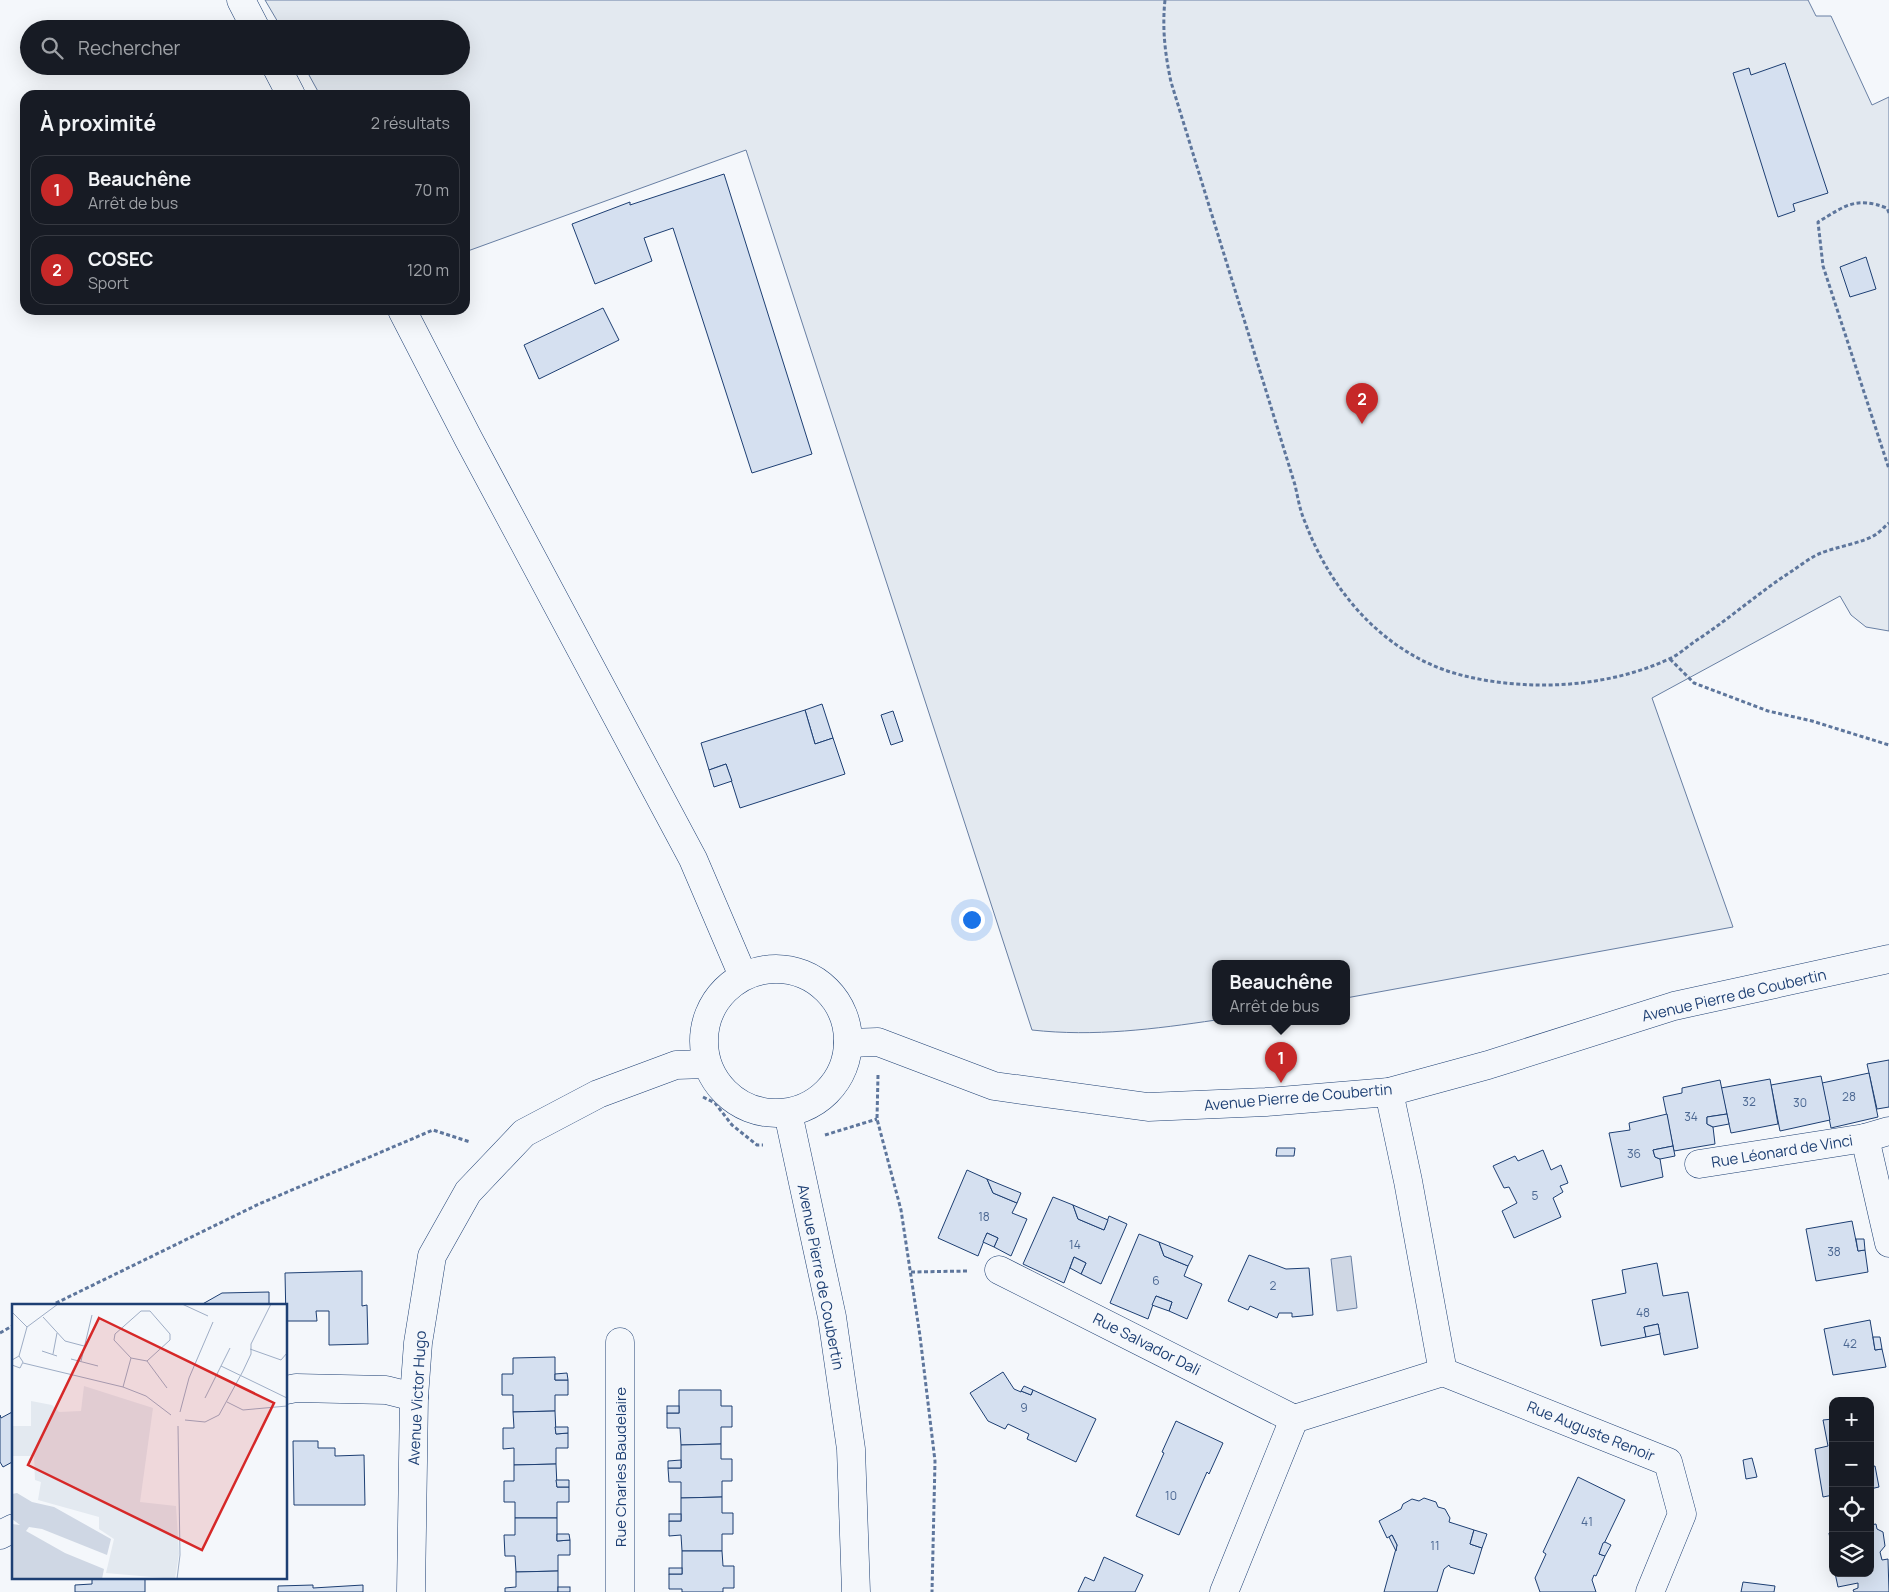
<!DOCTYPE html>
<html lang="fr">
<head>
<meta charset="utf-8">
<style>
	:root { --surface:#171b24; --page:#20242c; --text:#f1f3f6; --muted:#9ea1a6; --line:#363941; --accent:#c62828 }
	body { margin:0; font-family:Manrope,sans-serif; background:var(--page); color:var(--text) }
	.controls { position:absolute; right:15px; bottom:15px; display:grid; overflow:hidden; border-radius:10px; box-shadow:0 5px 20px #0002 }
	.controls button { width:45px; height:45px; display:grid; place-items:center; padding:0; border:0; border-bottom:1px solid var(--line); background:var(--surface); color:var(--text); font:25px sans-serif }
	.you { position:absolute; left:971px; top:919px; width:18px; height:18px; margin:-12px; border:4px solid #fff; border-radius:50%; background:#1a73e8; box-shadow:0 0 0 8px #1a73e833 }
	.badge { display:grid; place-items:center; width:32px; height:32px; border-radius:50%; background:var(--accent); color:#fff; font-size:16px; font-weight:700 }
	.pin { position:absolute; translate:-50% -41px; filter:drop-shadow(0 1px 2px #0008) }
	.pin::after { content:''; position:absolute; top:26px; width:18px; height:15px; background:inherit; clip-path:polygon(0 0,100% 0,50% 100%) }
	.popup { position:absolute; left:1212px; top:960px; width:138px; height:65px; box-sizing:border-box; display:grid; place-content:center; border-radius:10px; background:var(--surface); filter:drop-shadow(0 1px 4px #0005); font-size:16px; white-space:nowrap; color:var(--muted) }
	.popup b { font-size:19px; color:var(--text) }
	.popup::after { content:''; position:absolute; left:50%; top:100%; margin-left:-10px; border:10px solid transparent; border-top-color:var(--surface) }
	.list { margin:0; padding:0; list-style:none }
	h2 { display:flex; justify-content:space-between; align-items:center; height:65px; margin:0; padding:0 20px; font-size:21px }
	h2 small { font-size:16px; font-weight:400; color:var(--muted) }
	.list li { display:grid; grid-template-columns:32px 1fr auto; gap:15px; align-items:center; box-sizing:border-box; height:70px; margin:0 10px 10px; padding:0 10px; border:1px solid var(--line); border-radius:15px }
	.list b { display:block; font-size:19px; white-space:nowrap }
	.list p { margin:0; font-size:16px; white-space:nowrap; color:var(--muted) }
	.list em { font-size:16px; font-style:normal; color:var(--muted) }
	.icon { flex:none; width:28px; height:28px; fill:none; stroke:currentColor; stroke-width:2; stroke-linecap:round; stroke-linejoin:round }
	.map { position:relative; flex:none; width:1889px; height:1592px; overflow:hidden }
	.search { position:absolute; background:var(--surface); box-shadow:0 5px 20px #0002; left:20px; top:20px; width:450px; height:55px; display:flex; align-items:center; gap:12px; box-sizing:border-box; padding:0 18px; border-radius:28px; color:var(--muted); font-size:19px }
	.panel { position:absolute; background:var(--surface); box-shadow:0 5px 20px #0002; left:20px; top:90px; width:450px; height:225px; border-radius:15px }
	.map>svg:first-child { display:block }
	.green { fill:#e3e9f0; stroke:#687fa3 }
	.water { fill:#cfd7e4; stroke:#687fa3 }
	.building { fill:#d5e0f0; stroke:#1d3f73 }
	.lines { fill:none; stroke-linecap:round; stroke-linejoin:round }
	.street-casing { stroke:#1d3f73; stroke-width:29 }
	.path { stroke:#5e769c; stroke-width:3; stroke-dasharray:4 2.5; stroke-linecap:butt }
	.street { stroke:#f4f7fb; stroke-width:28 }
	.labels { text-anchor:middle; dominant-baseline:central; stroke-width:4; stroke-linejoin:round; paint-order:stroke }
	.number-label { font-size:12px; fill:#4b6792 }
	.street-label { font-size:15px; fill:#1d3f73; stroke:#f4f7fb }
	.inset-road { fill:none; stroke:#9eadc5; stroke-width:1 }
	.view { fill:#d62828; fill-opacity:0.15; stroke:#d62828; stroke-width:2.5 }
	.inset-edge { fill:none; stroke:#1d3f73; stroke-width:2.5 }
</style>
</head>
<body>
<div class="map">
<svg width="1889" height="1592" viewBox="0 0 1889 1592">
	<rect width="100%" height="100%" fill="#f4f7fb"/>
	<!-- green -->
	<path class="green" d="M265,0H1808L1816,16H1831L1872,105L1889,97V631L1866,627L1851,615L1840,596L1652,698L1733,927L1346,998V964H1216V1020C1155,1029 1094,1037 1032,1030L746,150L465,252V95H320L304,66H461V29H282Z"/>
	<!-- water -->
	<polygon class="water" points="1351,1256 1357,1308 1337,1311 1331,1259"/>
	<!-- building -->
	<g class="building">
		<polygon points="1785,63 1828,193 1793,204 1795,211 1778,217 1733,73 1749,68 1751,75"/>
		<polygon points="724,174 812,454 752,473 673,228 644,238 652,261 595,284 572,224 630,202 630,205"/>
		<polygon points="1866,257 1876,289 1850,297 1840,267"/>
		<polygon points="603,308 619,340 539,379 524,345"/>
		<polygon points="822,704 833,738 815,744 805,710"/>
		<polygon points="805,710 815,744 833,738 845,774 740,808 726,764 709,770 701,743"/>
		<polygon points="893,711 903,741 891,745 881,715"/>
		<polygon points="726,764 732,781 714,787 709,770"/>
		<polygon points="1889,1060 1889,1107 1877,1109 1867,1064"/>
		<polygon points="1869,1073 1878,1117 1831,1128 1822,1083"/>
		<polygon points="1821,1076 1830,1120 1780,1131 1771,1085"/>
		<polygon points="1770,1079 1778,1124 1731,1133 1721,1088"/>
		<polygon points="1720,1080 1727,1114 1707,1117 1707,1124 1713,1127 1715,1144 1674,1151 1663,1097 1682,1093 1682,1088"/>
		<polygon points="1667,1114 1673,1146 1653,1150 1655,1157 1660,1159 1663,1177 1621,1187 1609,1133 1630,1130 1629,1123"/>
		<polygon points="1727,1114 1729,1124 1713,1127 1707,1124 1707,1117"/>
		<polygon points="1673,1146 1675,1156 1660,1159 1655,1157 1653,1150"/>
		<polygon points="1277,1148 1295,1148 1294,1156 1276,1156"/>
		<polygon points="1543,1150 1551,1170 1561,1165 1568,1183 1560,1186 1563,1192 1553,1198 1561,1217 1514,1238 1502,1211 1517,1203 1509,1187 1504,1188 1493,1166 1515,1156 1518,1161"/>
		<polygon points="967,1170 987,1179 993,1193 1017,1203 1012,1213 1027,1219 1011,1256 994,1247 998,1238 987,1233 978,1256 938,1238"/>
		<polygon points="987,1179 1021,1193 1017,1203 993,1193"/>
		<polygon points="1053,1197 1073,1205 1078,1219 1104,1230 1109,1216 1127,1224 1101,1284 1081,1274 1086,1263 1074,1257 1064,1283 1023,1264"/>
		<polygon points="1073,1205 1108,1220 1104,1230 1078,1219"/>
		<polygon points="1852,1221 1858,1251 1865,1250 1868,1272 1816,1281 1806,1229"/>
		<polygon points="987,1233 998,1238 994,1247 983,1242"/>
		<polygon points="1139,1234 1159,1242 1164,1256 1188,1266 1184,1276 1202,1284 1187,1319 1169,1311 1172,1302 1156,1296 1148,1319 1110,1303"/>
		<polygon points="1856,1239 1864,1239 1865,1250 1858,1251"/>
		<polygon points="1159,1242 1193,1256 1188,1266 1164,1256"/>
		<polygon points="1249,1255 1286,1269 1309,1268 1313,1315 1292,1317 1292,1313 1279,1313 1277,1318 1250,1306 1248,1310 1228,1301"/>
		<polygon points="1074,1257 1086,1263 1081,1274 1070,1268"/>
		<polygon points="1657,1263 1663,1296 1688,1292 1698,1348 1664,1355 1658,1324 1644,1327 1646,1337 1601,1346 1592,1300 1626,1293 1622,1270"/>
		<polygon points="362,1271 362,1306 367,1305 368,1344 329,1345 329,1311 316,1311 317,1321 286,1321 285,1273"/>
		<polygon points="269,1292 269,1306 199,1306 222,1293"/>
		<polygon points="1156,1296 1172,1302 1169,1311 1152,1305"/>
		<polygon points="1870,1320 1875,1350 1882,1349 1886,1367 1833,1375 1824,1329"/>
		<polygon points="1658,1324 1660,1334 1646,1337 1644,1327"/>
		<polygon points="1873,1337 1880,1337 1882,1349 1875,1350"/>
		<polygon points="555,1357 555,1380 568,1380 568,1395 555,1395 555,1411 513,1412 513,1395 502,1395 502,1374 513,1374 513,1358"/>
		<polygon points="1003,1372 1014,1389 1021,1392 1021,1391 1031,1395 1033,1390 1096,1419 1076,1462 1027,1439 1029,1434 1008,1424 1005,1429 988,1421 970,1393"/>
		<polygon points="567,1373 568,1380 555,1380 555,1374"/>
		<polygon points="1024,1386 1033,1390 1031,1395 1021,1391"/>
		<polygon points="679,1390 721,1390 721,1406 732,1406 732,1427 721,1427 721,1444 681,1445 680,1428 667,1428 667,1413 679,1413"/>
		<rect x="667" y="1406" width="12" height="7"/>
		<polygon points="14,1411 14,1461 3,1467 0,1462 0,1415 1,1418"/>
		<polygon points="555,1411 556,1434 568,1433 568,1448 556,1448 556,1464 514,1465 514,1448 503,1449 503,1428 514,1428 513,1412"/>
		<polygon points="1833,1419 1833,1495 1823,1497 1815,1449 1828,1446 1823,1420"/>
		<polygon points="1176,1421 1223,1443 1209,1474 1207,1472 1179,1535 1136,1516 1164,1453 1162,1452"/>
		<polygon points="555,1427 568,1427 568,1433 556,1434"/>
		<polygon points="293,1441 318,1441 318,1448 335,1448 335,1456 364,1455 365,1505 294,1505"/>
		<polygon points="721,1444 721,1459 732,1459 732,1481 722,1481 722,1497 681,1498 681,1482 669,1482 668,1468 681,1468 681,1445"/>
		<polygon points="1752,1458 1757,1477 1746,1479 1743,1460"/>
		<polygon points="681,1460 681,1468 668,1468 668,1461"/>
		<polygon points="556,1464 557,1487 569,1487 569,1502 557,1502 557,1518 515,1518 515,1502 504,1502 504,1481 514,1481 514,1465"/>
		<polygon points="1875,1466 1879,1487 1870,1489 1870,1467"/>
		<polygon points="1578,1477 1625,1500 1599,1554 1605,1556 1596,1576 1594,1575 1592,1580 1596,1592 1540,1592 1535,1578 1546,1554 1543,1552"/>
		<polygon points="556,1480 569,1480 569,1487 557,1487"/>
		<polygon points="722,1497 722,1513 733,1513 733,1534 722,1534 722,1551 682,1551 681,1535 669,1536 669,1521 681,1521 681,1498"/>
		<polygon points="1424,1498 1436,1502 1438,1507 1445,1509 1450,1518 1449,1522 1474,1530 1470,1544 1482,1548 1474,1574 1450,1567 1449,1565 1444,1569 1437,1592 1384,1592 1397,1545 1392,1535 1387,1538 1379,1521 1401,1509 1403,1504 1412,1499 1419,1501"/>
		<rect x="669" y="1514" width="12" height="7"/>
		<polygon points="515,1518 557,1518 557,1541 570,1540 570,1555 558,1555 558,1571 516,1572 515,1556 505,1556 504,1535 515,1535"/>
		<polygon points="1876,1524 1877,1529 1883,1532 1885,1546 1880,1552 1882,1560 1888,1559 1889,1592 1854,1592 1853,1590 1858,1588 1858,1583 1838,1587 1835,1573 1870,1573 1870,1525"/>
		<polygon points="1474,1530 1487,1534 1482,1548 1470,1544"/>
		<polygon points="1833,1532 1833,1556 1829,1533"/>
		<polygon points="557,1534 569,1534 570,1540 557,1541"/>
		<polygon points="1392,1535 1397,1545 1396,1551 1389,1537"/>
		<polygon points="1605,1542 1611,1545 1605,1556 1599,1554 1603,1543"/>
		<polygon points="682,1551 722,1551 723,1566 734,1566 734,1588 723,1588 723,1592 682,1592 682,1589 669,1589 669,1574 682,1574"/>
		<polygon points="1104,1557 1143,1575 1135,1592 1078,1592 1085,1577 1094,1581"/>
		<rect x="669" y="1568" width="13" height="6"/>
		<polygon points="558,1571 558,1592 505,1592 505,1588 516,1587 516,1572"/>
		<polygon points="92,1578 145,1578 145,1592 75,1592 75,1585 92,1584"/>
		<polygon points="1743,1582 1775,1586 1774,1592 1741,1592"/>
		<polygon points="313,1585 313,1588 363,1585 363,1592 278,1592 278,1586"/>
		<rect x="558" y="1587" width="12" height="5"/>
	</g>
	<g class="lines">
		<!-- street casing -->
		<g class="street-casing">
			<g id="street">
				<polyline points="241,0 256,29"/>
				<polyline points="276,66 291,95"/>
				<polyline points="402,310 468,438 693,859 743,976"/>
				<circle cx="776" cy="1041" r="72"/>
				<polyline points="848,1043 878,1042 994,1086 1148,1107 1266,1102 1389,1092 1488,1065 1674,1006 1889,959"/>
				<polyline points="1389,1092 1408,1181 1443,1372"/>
				<polyline points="788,1113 832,1317 851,1449 856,1592"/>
				<polyline points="1865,1138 1889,1243"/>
				<polyline points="1699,1164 1865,1138 1889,1131"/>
				<polyline points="999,1270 1294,1419"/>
				<polyline points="286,1390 296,1388 386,1390 414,1397"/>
				<polyline points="0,1535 14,1528"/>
				<polyline points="411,1592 414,1397 418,1343 432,1256 468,1192 524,1133 598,1094 676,1065 707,1064"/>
				<polyline points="620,1592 620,1342"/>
				<polyline points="1224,1592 1294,1419 1443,1372 1668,1462 1682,1514 1650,1592"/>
			</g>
		</g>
		<!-- path -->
		<g class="path">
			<path d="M1165,0C1162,28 1165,54 1171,82L1295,485C1298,498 1300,511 1305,522C1328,583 1371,638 1432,665C1464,679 1502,684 1536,685C1580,686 1628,678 1669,659C1678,655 1686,648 1694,642C1728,620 1758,593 1792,571C1801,565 1811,557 1821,553C1836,547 1862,543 1875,535C1880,532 1884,527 1889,523"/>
			<path d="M1889,213L1887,208C1855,196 1845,206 1818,222L1823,266L1889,469"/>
			<polyline points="1670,659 1694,683 1768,711 1812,721 1889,745"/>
			<polyline points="878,1075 877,1119 901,1210 920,1336 935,1461 932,1592"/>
			<polyline points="703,1097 715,1103 732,1125 757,1145 763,1145"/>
			<polyline points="825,1135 877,1119"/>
			<polyline points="911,1272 968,1271"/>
			<polyline points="50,1306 259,1204 433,1130 470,1142"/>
			<polyline points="0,1333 14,1325"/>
		</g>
		<!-- street -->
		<use href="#street" class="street"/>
	</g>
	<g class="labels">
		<!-- number labels -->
		<g class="number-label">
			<text x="1849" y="1096">28</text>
			<text x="1749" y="1101">32</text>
			<text x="1800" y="1102">30</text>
			<text x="1691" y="1116">34</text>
			<text x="1634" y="1153">36</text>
			<text x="1535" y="1195">5</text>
			<text x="984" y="1216">18</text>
			<text x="1075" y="1244">14</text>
			<text x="1834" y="1251">38</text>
			<text x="1156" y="1280">6</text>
			<text x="1273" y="1285">2</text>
			<text x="1643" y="1312">48</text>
			<text x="1850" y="1343">42</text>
			<text x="1024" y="1407">9</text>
			<text x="1171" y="1495">10</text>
			<text x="1587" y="1521">41</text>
			<text x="1435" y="1545">11</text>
		</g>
		<!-- street labels -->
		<g class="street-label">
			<text transform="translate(1734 995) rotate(-13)">Avenue Pierre de Coubertin</text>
			<text transform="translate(1298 1097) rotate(-5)">Avenue Pierre de Coubertin</text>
			<text transform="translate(1782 1151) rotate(-9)">Rue Léonard de Vinci</text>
			<text transform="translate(821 1277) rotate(79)">Avenue Pierre de Coubertin</text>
			<text transform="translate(1147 1344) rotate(27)">Rue Salvador Dali</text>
			<text transform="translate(417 1398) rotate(-87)">Avenue Victor Hugo</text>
			<text transform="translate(1591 1431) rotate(22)">Rue Auguste Renoir</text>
			<text transform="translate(620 1467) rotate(-90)">Rue Charles Baudelaire</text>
		</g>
	</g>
	<!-- overview -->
	<g transform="translate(12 1304)">
		<rect width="275" height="275" fill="#f4f7fb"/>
		<path d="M72,82L141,104L128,198L164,202L167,250L163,275L94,269L102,235L87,225V213L26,196L29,178L23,176L22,152H0V122H19V97L40,101L47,108L69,107Z" fill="#e3e9f0"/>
		<path d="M5,189L20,198L42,203L99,235L95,251L30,225L17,223L14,227L53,249L92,265L90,275H0V220L8,221L0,215V190Z" fill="#cfd7e4"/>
		<path class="inset-road" d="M170,0L196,12M129,7H138L158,30V36L135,57L119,54L102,36L103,30ZM0,8L15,23M31,13L53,37L72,42M238,45L269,56L275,49M30,47L45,52M41,50L45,29M7,52L15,23L46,0M59,55L86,62M0,56L7,52L11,58L8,64L0,61M69,57L80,11M135,57L155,84M11,59L111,83L134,92L159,111M209,62L275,94M111,83L119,54M193,94L218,44M215,98L231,106L275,102M168,108L177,74L201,18M173,116L193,118L207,111L231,67L239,50V40L259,0M165,275L168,251L166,122"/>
		<path class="view" d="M87,14L262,99L190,246L16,161Z"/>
		<rect width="275" height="275" class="inset-edge"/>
	</g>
</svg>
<div class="controls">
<button>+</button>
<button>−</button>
<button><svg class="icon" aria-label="locate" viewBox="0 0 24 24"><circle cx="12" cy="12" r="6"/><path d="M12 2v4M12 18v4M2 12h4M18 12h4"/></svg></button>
<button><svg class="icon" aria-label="layers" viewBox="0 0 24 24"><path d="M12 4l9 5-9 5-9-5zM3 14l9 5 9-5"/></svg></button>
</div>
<div class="you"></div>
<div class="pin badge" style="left:1281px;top:1083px">1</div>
<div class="popup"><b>Beauchêne</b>Arrêt de bus</div>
<div class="pin badge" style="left:1362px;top:424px">2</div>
<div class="search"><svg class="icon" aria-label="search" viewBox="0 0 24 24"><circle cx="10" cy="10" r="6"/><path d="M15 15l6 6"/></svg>Rechercher</div>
<section class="panel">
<h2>À proximité<small>2 résultats</small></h2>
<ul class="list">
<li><span class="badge">1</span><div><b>Beauchêne</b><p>Arrêt de bus</p></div><em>70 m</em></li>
<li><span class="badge">2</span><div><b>COSEC</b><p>Sport</p></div><em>120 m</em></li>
</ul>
</section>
</div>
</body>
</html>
